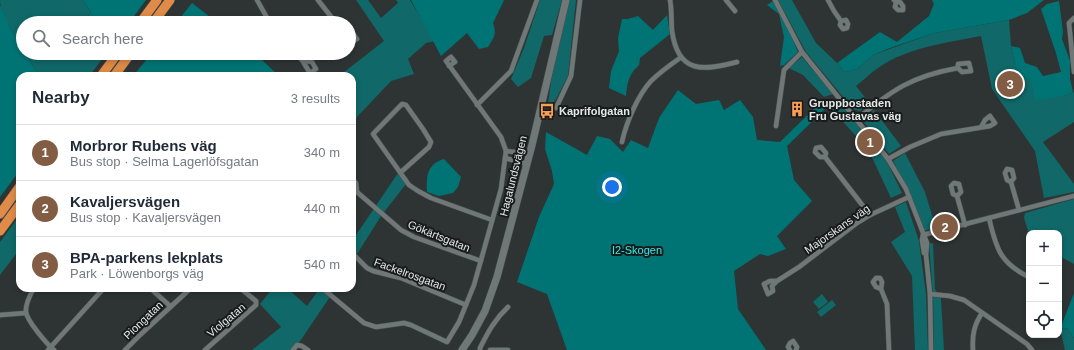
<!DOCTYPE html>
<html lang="en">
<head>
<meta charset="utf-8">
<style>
	:root { --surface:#fff; --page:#f2f2f3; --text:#1f2937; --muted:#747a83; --line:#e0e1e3; --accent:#825d44 }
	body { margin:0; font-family:Arial,sans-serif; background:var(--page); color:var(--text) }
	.controls { position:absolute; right:12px; bottom:12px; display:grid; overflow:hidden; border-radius:8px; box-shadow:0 2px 6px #0003 }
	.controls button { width:36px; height:36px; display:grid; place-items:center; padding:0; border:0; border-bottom:1px solid var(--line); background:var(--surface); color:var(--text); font:20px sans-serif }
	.you { position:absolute; left:612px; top:187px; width:14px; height:14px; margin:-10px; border:3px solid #fff; border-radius:50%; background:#1a73e8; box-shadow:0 0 0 6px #1a73e833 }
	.badge { display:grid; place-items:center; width:26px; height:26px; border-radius:50%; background:var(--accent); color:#fff; font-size:13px; font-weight:700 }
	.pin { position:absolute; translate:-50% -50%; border:2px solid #fff; box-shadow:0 1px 4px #0006 }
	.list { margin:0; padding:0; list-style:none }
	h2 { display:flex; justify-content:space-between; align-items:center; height:52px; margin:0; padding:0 16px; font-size:17px }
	h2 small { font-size:13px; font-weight:400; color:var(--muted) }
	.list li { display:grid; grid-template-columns:26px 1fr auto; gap:12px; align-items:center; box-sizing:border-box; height:56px; padding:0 16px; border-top:1px solid var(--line) }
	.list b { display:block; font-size:15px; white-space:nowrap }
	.list p { margin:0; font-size:13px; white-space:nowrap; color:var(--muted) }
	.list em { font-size:13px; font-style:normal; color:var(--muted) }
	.icon { flex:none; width:22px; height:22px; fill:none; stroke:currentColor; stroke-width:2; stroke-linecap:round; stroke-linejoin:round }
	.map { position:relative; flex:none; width:1074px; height:350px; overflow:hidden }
	.search { position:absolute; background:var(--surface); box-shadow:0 2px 6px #0003; left:16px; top:16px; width:340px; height:44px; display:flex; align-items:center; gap:10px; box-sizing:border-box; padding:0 14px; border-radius:22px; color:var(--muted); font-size:15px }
	.panel { position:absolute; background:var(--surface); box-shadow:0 2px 6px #0003; left:16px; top:72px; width:340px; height:220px; border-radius:12px }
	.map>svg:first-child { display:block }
	.green { fill:#106868 }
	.forest { fill:#007474 }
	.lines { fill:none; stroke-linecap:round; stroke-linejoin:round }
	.street-casing { stroke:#4c5151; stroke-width:5.5 }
	.secondary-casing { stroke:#4c5151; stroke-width:8 }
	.highway-casing { stroke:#4c5151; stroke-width:10 }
	.street { stroke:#707777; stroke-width:4.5 }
	.secondary { stroke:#707777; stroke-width:7 }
	.highway { stroke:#e08b47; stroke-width:9 }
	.labels { text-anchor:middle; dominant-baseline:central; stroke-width:4; stroke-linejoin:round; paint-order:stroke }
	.poi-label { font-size:11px; font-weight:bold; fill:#e5e9e8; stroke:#181b1b; text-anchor:start }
	.street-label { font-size:11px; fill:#e5e9e8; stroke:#181b1b }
	.park-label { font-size:11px; fill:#32ebec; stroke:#181b1b }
</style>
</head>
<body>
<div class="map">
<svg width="1074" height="350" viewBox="0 0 1074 350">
	<rect width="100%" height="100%" fill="#2e3434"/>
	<!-- green -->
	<g class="green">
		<path d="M0,0H83L91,12L84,23H23V50C16,38 0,14 0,0Z"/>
		<polygon points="356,0 368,0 381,18 398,3 396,0 410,0 435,41 426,43 408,59 414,74 391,81 357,117 352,131 352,76 339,76 384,41"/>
		<polygon points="540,0 562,0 552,35 544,36 531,78 518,87 511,79 524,48"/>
		<polygon points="569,0 576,0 568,76 555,101 552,103 548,104 551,81"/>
		<path d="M778,0H792L816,43L837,63L845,72L857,69L873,55L934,33L1009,20L1011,46L1015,64L1031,80L1064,96L1073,92L1074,93V122L1043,142L1074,184V192L1044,198L1035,151L992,89L981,36C946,43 908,47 878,68C870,73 864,80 856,86L870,104L860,111L853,109L806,52Z"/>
		<polygon points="25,53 107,53 89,76 36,76 36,71"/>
		<polygon points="802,57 833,94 824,97 803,75 789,68"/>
		<polygon points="836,99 886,160 902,193 891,198 868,149 823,100 831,104"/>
		<polygon points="874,110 901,146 889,154 863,121"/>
		<polygon points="905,153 925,192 936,228 924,231 907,188 893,161"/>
		<polygon points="398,173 406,184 381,216 352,262 352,241"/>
		<polygon points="1074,199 1074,264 1059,256 1059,233 1029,234 1024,218 1025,213"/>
		<polygon points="906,202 919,241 926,294 928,350 915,350 912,276 891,242 905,232 895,207"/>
		<polygon points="20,215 20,249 0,275 0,242"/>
		<polygon points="933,243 935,289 941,299 944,350 934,350 933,297 929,244"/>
		<polygon points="273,288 287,288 307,306 320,288 336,288 294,350 252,350 281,327 260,304"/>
		<polygon points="822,294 828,302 819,309 813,302"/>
		<polygon points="832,300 836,305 821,317 817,312"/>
		<polygon points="1067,328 1074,338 1074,350 1065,350 1060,329"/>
	</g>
	<!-- forest -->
	<g class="forest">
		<polygon points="83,0 146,0 129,23 84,23 91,12"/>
		<path d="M411,0H504L493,23C497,35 494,37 488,47L479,49L467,33L441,56Z"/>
		<polygon points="932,0 1044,0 1027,13 1009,20 934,33 890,48 873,55 857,69 845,72 837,63 880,32 897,42 929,16 934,4"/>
		<polygon points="773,1 782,14 798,52 784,65 780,66 784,37 779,14 767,5"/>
		<polygon points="1059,1 1063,32 1062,39 1070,61 1070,79 1073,92 1064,96 1035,100 1031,80 1022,79 1015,64 1011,46 1020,48 1025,63 1037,67 1043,76 1061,72 1056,53 1041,9 1047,4"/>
		<polygon points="192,3 218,23 176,23"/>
		<polygon points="0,5 10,28 23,50 23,53 25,53 36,71 36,76 20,76 20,170 0,197"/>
		<path d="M667,15L670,34L640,58L639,65C629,74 627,83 626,96L609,88L611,71L619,51L618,38L622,19H628L638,16L653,30Z"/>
		<polygon points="152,53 255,53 279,76 133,76"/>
		<polygon points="678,90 696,104 719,100 724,110 740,100 753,117 757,140 780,142 823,100 828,106 787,146 794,180 812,201 777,236 786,249 768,256 760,254 734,271 738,309 766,350 567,350 547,294 517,282 539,217 554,184 552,171 545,149 546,132 587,155 597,136 610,139 623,152 631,140 648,148 659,118"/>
		<path d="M444,159L461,177L458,187L453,193L439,196L427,192C426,176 427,164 444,159Z"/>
		<polygon points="1074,293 1074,338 1067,328 1060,329"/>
	</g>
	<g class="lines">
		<!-- street casing -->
		<g class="street-casing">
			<g id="street">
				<polyline points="257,0 270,23"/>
				<polyline points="318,0 336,23"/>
				<path d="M670,0C672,10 671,21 672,31C678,74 703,71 737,62"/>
				<polyline points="726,0 735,11"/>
				<polyline points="775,0 802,52 888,159 906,189 927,243 926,255 930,294 931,350"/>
				<polyline points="828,0 834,11 841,21 846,20 848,24 847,28 843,29 840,25 841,21"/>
				<polyline points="894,0 896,2 900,2 903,6 903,10 898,10 895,7 896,2"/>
				<polyline points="1074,18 1069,23 1074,72"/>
				<polyline points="349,31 351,31 357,39 350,42 349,41"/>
				<polyline points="295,53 302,60 310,73 316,69 312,62 302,60"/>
				<polyline points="477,105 511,71 537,0"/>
				<polyline points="556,108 571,76 580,0"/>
				<path d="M857,119C892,90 912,76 958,68L962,72L971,71L969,63L958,64V68"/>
				<polyline points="776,126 784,70 802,52"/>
				<path d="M622,142C626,123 638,95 651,81C660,72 670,65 680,58"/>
				<polyline points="506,151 530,154"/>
				<polyline points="825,157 820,157 815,152 816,148 821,147 826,153 825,157 870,215"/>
				<polyline points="505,158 527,164"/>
				<polyline points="888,159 910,147 941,134 990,126 995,123 990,116 985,120 981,127"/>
				<polyline points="401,172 429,147 431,142 423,129 406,105 402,104 373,134 409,185 418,191 431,198 492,220"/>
				<polyline points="352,179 356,183 357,192"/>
				<polyline points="1011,182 1007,180 1005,173 1007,169 1012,170 1014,178 1011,182 1019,210"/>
				<polyline points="352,190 357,192 401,230 414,237 481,261"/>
				<polyline points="957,196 953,194 951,186 954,183 959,184 961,192 957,196 965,225"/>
				<path d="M989,218C996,248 1000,263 1029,277"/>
				<polyline points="923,235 1074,196"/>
				<polyline points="923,235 922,240 924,253"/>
				<polyline points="352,253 367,268 373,271 401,278 466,305"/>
				<polyline points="777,281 772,286 773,291 768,294 764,284 770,281 777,281 799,267 857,223 870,215 909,197"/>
				<path d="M34,288C30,295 25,304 26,312C27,321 47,344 54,350"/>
				<polyline points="150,288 170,306"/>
				<polyline points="322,288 364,323 376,327 404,323 411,325 447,342 459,322 474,285 501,189 506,151 501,137 446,61 451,57 455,62 449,66"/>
				<polyline points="881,289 876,287 873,282 876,278 880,278 882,282 881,289 887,304 889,350"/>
				<polyline points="930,294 950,296 964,300 1027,344 1032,350"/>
				<polyline points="0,315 26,313"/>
				<polyline points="48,350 104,288"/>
				<polyline points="125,350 140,335 191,288"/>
				<polyline points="205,350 256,305 256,301 240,288"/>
				<polyline points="293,350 297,345 302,346 308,350"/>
				<path d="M480,350V348C488,332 495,319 508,307"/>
				<polyline points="490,350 508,350"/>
				<polyline points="790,350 788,347 790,343 793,341 797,347 796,350"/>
				<path d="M973,350C972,335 974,325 982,313"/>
			</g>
		</g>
		<!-- secondary casing -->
		<g class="secondary-casing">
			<polyline id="secondary" points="462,350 472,335 485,311 497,277 532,145 566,0"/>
		</g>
		<!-- highway casing -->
		<g class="highway-casing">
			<g id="highway">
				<polyline points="140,23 157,0"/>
				<polyline points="153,23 170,0"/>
				<polyline points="101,76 118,53"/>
				<polyline points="114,76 131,53"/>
				<polyline points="0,214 20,186"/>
				<polyline points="0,231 20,204"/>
			</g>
		</g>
		<!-- street -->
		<use href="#street" class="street"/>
		<!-- secondary -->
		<use href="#secondary" class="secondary"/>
		<!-- highway -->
		<use href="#highway" class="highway"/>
	</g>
	<!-- icons -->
	<defs>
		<g id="building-bare" transform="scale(1.2)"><path d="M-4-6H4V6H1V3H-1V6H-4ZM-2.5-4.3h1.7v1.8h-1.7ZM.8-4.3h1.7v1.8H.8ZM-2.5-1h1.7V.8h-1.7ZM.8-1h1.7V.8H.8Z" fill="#fc9d53" stroke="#181b1b" stroke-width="2.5" paint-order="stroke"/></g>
		<g id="bus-bare" transform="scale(1.2)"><path d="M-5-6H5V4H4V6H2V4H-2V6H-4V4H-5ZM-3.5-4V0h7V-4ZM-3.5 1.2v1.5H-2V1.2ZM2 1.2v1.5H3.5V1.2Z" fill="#fc9d53" stroke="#181b1b" stroke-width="2.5" paint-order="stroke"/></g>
	</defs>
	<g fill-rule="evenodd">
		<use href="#building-bare" x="797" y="109"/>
		<use href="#bus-bare" x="547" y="111"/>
	</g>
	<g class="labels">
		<!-- poi labels -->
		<g class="poi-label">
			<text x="809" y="103">Gruppbostaden<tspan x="809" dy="13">Fru Gustavas väg</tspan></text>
			<text x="559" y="111">Kaprifolgatan</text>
		</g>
		<!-- street labels -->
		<g class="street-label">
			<text transform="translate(513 176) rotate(-76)">Hagalundsvägen</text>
			<text transform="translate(837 229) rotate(-35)">Majorskans väg</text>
			<text transform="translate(439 236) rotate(22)">Gökärtsgatan</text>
			<text transform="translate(410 274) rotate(20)">Fackelrosgatan</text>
			<text transform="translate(143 320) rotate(-44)">Piongatan</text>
			<text transform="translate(226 320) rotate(-40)">Violgatan</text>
		</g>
		<!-- park labels -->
		<g class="park-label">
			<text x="637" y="250">I2-Skogen</text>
		</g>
	</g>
</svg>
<div class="controls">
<button>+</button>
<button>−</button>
<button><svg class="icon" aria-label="locate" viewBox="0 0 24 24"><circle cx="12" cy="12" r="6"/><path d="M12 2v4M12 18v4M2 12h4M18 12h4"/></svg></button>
</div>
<div class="you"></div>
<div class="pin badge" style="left:870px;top:142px">1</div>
<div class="pin badge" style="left:945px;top:227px">2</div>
<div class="pin badge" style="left:1010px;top:84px">3</div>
<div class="search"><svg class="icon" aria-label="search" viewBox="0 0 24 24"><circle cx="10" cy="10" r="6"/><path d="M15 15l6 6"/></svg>Search here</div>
<section class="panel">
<h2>Nearby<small>3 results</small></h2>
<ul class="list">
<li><span class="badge">1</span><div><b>Morbror Rubens väg</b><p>Bus stop · Selma Lagerlöfsgatan</p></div><em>340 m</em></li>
<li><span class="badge">2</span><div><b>Kavaljersvägen</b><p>Bus stop · Kavaljersvägen</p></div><em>440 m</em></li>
<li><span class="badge">3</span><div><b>BPA-parkens lekplats</b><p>Park · Löwenborgs väg</p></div><em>540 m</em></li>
</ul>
</section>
</div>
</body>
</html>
